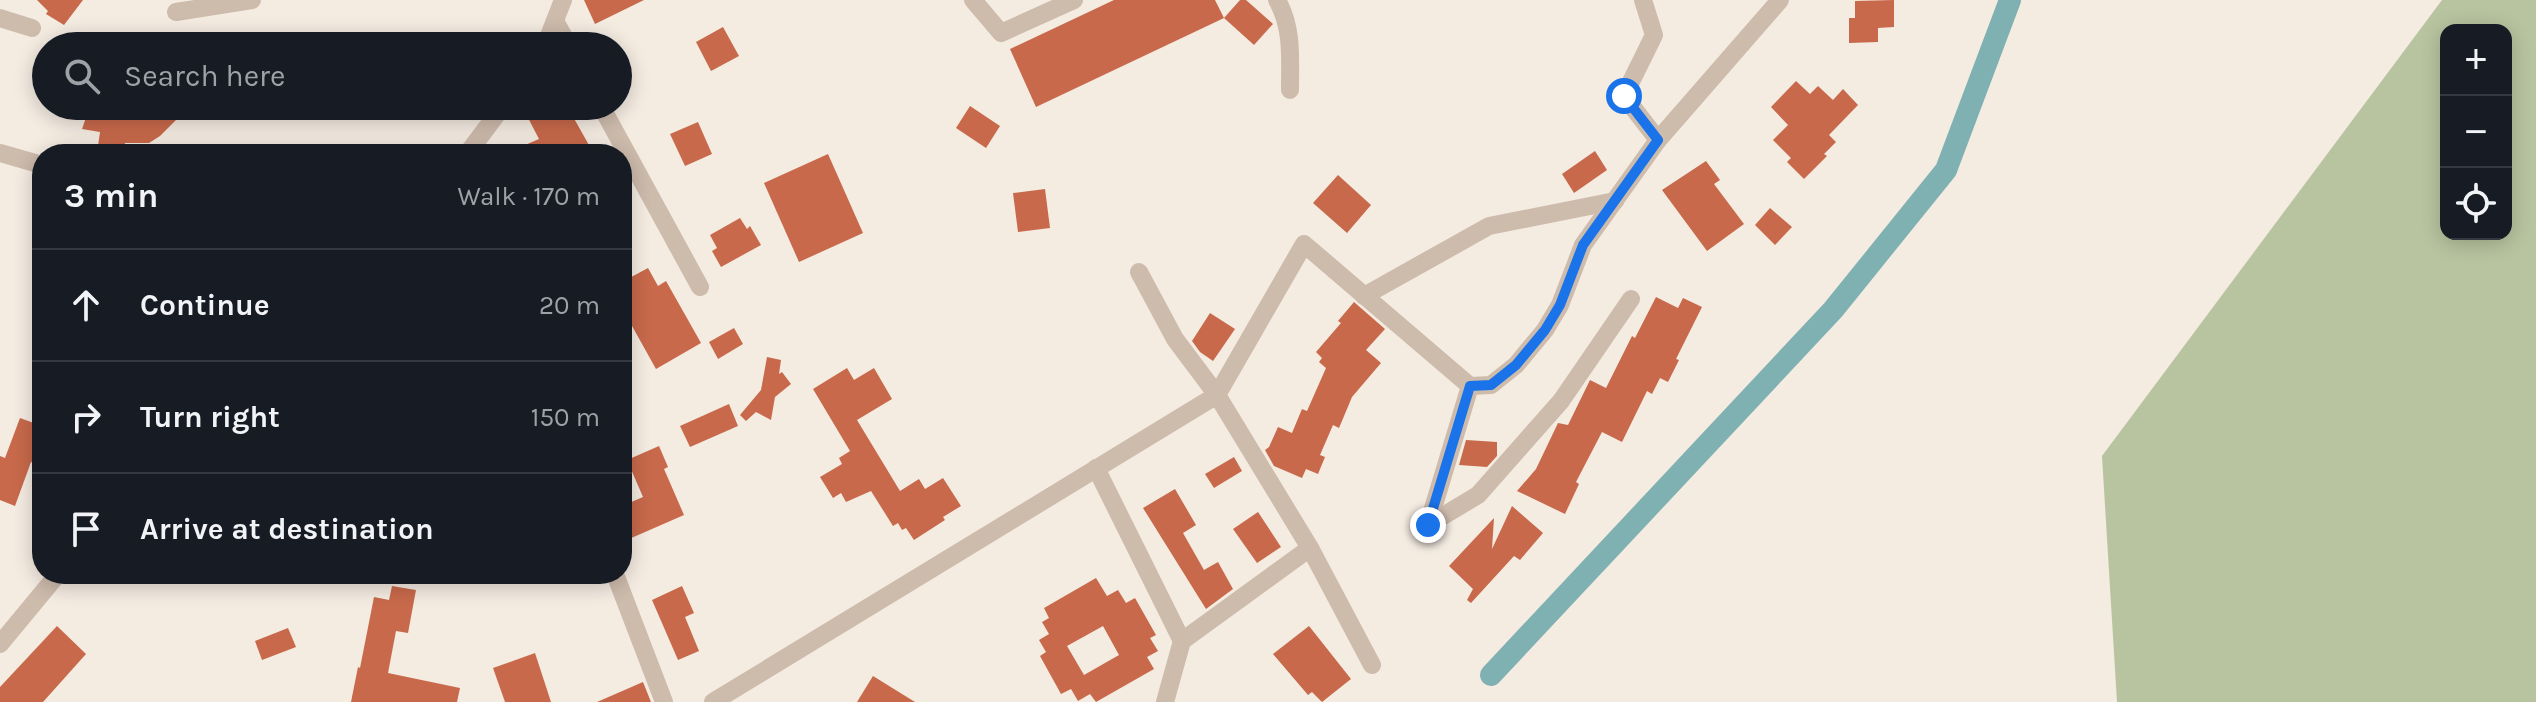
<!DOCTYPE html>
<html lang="en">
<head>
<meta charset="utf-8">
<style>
	:root { --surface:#171b24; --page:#242831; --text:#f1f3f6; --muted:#9ea1a6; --line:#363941 }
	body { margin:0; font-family:Karla,sans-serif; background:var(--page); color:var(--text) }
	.controls { position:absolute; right:24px; top:24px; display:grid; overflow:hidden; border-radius:16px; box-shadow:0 4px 20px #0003 }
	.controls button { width:72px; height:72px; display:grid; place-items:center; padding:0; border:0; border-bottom:2px solid var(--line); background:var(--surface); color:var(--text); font:40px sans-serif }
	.stop { position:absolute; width:24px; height:24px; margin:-18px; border:6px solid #1a73e8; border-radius:50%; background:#fff }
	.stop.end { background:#1a73e8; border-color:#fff; box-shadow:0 2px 8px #0008 }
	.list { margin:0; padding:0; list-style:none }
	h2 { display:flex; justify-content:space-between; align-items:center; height:104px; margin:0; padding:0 32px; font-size:34px }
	h2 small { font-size:26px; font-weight:400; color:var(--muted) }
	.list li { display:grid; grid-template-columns:52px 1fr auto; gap:24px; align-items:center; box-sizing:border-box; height:112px; padding:0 32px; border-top:2px solid var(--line) }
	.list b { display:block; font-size:30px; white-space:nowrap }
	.list em { font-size:26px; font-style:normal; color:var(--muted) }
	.icon { flex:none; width:44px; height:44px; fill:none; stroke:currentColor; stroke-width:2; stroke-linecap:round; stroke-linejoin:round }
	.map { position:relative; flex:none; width:2536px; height:702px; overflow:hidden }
	.search { position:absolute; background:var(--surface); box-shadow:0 4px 20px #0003; left:32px; top:32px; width:600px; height:88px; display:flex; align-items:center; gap:20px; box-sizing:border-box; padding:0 28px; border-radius:44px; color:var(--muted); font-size:30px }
	.panel { position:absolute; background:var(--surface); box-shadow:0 4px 20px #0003; left:32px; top:144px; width:600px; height:440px; border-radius:32px }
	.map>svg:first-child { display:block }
	.green { fill:#b8c4a0; fill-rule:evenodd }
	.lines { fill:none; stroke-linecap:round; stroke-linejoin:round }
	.canal { stroke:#7fb0b2; stroke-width:22 }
	.building { fill:#c8694b; fill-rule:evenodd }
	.minor { stroke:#cdbbac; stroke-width:18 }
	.route { stroke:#1a73e8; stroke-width:10 }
</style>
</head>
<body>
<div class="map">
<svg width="2536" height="702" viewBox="0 0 2536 702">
	<rect width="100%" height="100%" fill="#f4ebe1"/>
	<!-- green -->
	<path class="green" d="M2442,0H2536V702H2117L2102,456ZM2446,30H2506V234H2446Z"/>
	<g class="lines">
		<!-- canal -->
		<polyline class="canal" points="1491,675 1833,310 1946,170 2010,0"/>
	</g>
	<!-- building -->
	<g class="building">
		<polygon points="37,0 83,0 64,25 46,14 48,11"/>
		<polygon points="584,0 644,0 595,24"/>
		<polygon points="1114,0 1215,0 1224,18 1036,107 1010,49"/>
		<polygon points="1240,0 1246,0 1273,24 1254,45 1224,18"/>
		<polygon points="1894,0 1894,27 1878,28 1878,42 1849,43 1849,18 1855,18 1855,1"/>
		<polygon points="723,27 739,56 711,71 696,42"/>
		<polygon points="1796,81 1810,94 1818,86 1833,100 1843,89 1858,105 1829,135 1836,142 1824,154 1827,156 1804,179 1787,162 1791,158 1773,140 1788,125 1771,107"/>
		<polygon points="90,106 179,106 177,119 160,136 149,143 125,143 124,150 98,146 100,132 82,129"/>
		<polygon points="540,106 567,106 594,154 504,154 539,139 526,114"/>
		<polygon points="970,106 1000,126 986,148 956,128"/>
		<polygon points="698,122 712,154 685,166 670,134"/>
		<polygon points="1595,151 1607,170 1574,193 1562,174"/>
		<polygon points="828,154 863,233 799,262 764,183"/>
		<polygon points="1706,161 1720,180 1714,184 1744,224 1707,251 1662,190"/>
		<polygon points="1338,175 1371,205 1347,233 1313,203"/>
		<polygon points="1045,189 1050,228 1018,232 1013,193"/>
		<polygon points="1770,208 1792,227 1775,245 1755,225"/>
		<polygon points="740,218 747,229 750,226 761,245 721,267 712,251 717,248 710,235"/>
		<polygon points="648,268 658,286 666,281 701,343 656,369 622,308 622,282"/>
		<polygon points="1656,297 1678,308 1683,298 1702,307 1676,359 1679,360 1668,382 1660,378 1652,394 1647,391 1622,442 1602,432 1576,482 1579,484 1565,514 1517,491 1536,469 1558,423 1568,425 1590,380 1606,388 1632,336 1635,338"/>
		<polygon points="1354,302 1385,329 1366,350 1381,363 1352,397 1339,428 1333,425 1320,455 1325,457 1318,474 1306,469 1302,478 1274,466 1265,450 1269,447 1278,427 1292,433 1302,409 1307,411 1326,368 1319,362 1322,358 1316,352 1341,323 1338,321"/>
		<polygon points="1210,313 1235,329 1213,361 1200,352 1192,341"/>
		<polygon points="734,328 743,344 718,359 709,342"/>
		<polygon points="767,357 781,360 779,374 782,372 791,384 775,397 771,420 756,412 746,421 740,415 761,390"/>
		<polygon points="847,368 854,380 874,368 892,399 857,420 900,491 919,479 925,489 943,478 961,506 943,517 945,520 914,540 906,528 902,530 898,523 893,526 871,491 846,502 841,493 833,498 820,477 842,464 839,458 850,451 813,389"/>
		<polygon points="729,404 738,426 690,447 680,426"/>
		<polygon points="20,418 42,426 42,453 39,465 31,462 15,506 0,500 0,456 5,458"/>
		<polygon points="1466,440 1497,442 1497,456 1487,467 1459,465"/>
		<polygon points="659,446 668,467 664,469 684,515 629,539 622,523 622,506 643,497 627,460"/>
		<polygon points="1234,457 1242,471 1214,488 1205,474"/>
		<polygon points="1175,489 1196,525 1183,533 1204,570 1218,562 1233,589 1206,609 1143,508"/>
		<polygon points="1512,506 1543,533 1520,560 1514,556 1471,603 1467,600 1473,589 1449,566 1494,518 1492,549"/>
		<polygon points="1258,512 1281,547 1257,563 1233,529"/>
		<path d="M1096,578L1107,596L1118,590L1126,603L1135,598L1156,635L1150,638L1158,651L1147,657L1154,669L1096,702L1090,694L1078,701L1071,689L1061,694L1040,656L1046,652L1039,640L1049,634L1042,622L1049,618L1044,608ZM1103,626L1119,655L1084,675L1067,646Z"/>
		<polygon points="392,586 416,590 408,633 396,631 388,673 460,688 457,702 351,702 358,667 360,668 374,597 389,600"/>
		<polygon points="682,586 694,613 685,617 699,651 678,660 652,600"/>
		<polygon points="57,626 86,654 43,702 0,702 0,687"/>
		<polygon points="1309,626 1351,679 1322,702 1312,692 1308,695 1273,654"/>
		<polygon points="288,628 296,647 262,660 255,641"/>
		<polygon points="535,653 551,702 505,702 493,668"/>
		<polygon points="873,676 915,702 857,702"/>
		<polygon points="643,682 651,702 597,702"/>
	</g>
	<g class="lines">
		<!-- minor -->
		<g class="minor">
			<polyline points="973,0 1001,33 1074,0"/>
			<path d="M1277,0C1293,28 1290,58 1290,90"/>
			<polyline points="1643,0 1654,35 1624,96 1658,140"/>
			<polyline points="176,12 252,0"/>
			<polyline points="0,18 32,28"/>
			<polyline points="555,21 569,46"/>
			<polyline points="545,46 563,0"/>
			<polyline points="601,106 700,287"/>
			<polyline points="0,153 42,165"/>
			<polyline points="467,154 503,106"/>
			<polyline points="1139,272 1175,339 1217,395 1310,548 1372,665"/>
			<polyline points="1364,296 1489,226 1615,201"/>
			<polyline points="1470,386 1491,385 1516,365 1545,330 1560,305 1583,245 1658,140 1780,0"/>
			<polyline points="1096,468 1182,641"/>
			<polyline points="1428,525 1478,495 1561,401 1631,299"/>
			<polyline points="615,574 664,702"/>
			<polyline points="0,644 58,574"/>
			<polyline points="713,702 1217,395 1304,244 1470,386 1428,525"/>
			<polyline points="1165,702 1182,641 1310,548"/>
		</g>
	</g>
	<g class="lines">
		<!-- route -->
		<polyline class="route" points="1428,525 1470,386 1491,385 1516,365 1545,330 1560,305 1583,245 1658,140 1624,96"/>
	</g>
</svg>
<div class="controls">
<button>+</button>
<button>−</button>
<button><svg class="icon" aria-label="locate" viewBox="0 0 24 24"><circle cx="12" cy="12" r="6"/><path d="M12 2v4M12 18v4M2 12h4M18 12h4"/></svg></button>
</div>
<div class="stop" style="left:1624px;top:96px"></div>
<div class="stop end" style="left:1428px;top:525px"></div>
<div class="search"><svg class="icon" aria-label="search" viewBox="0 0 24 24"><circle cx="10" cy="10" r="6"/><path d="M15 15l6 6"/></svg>Search here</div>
<section class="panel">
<h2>3 min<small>Walk · 170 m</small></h2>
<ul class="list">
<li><svg class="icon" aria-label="ahead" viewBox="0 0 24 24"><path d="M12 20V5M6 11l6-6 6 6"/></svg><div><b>Continue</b></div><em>20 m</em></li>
<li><svg class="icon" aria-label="right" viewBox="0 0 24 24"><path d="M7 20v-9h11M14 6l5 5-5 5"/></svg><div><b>Turn right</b></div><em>150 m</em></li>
<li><svg class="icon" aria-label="arrive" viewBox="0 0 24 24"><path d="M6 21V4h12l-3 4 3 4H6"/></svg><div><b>Arrive at destination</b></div></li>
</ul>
</section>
</div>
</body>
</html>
